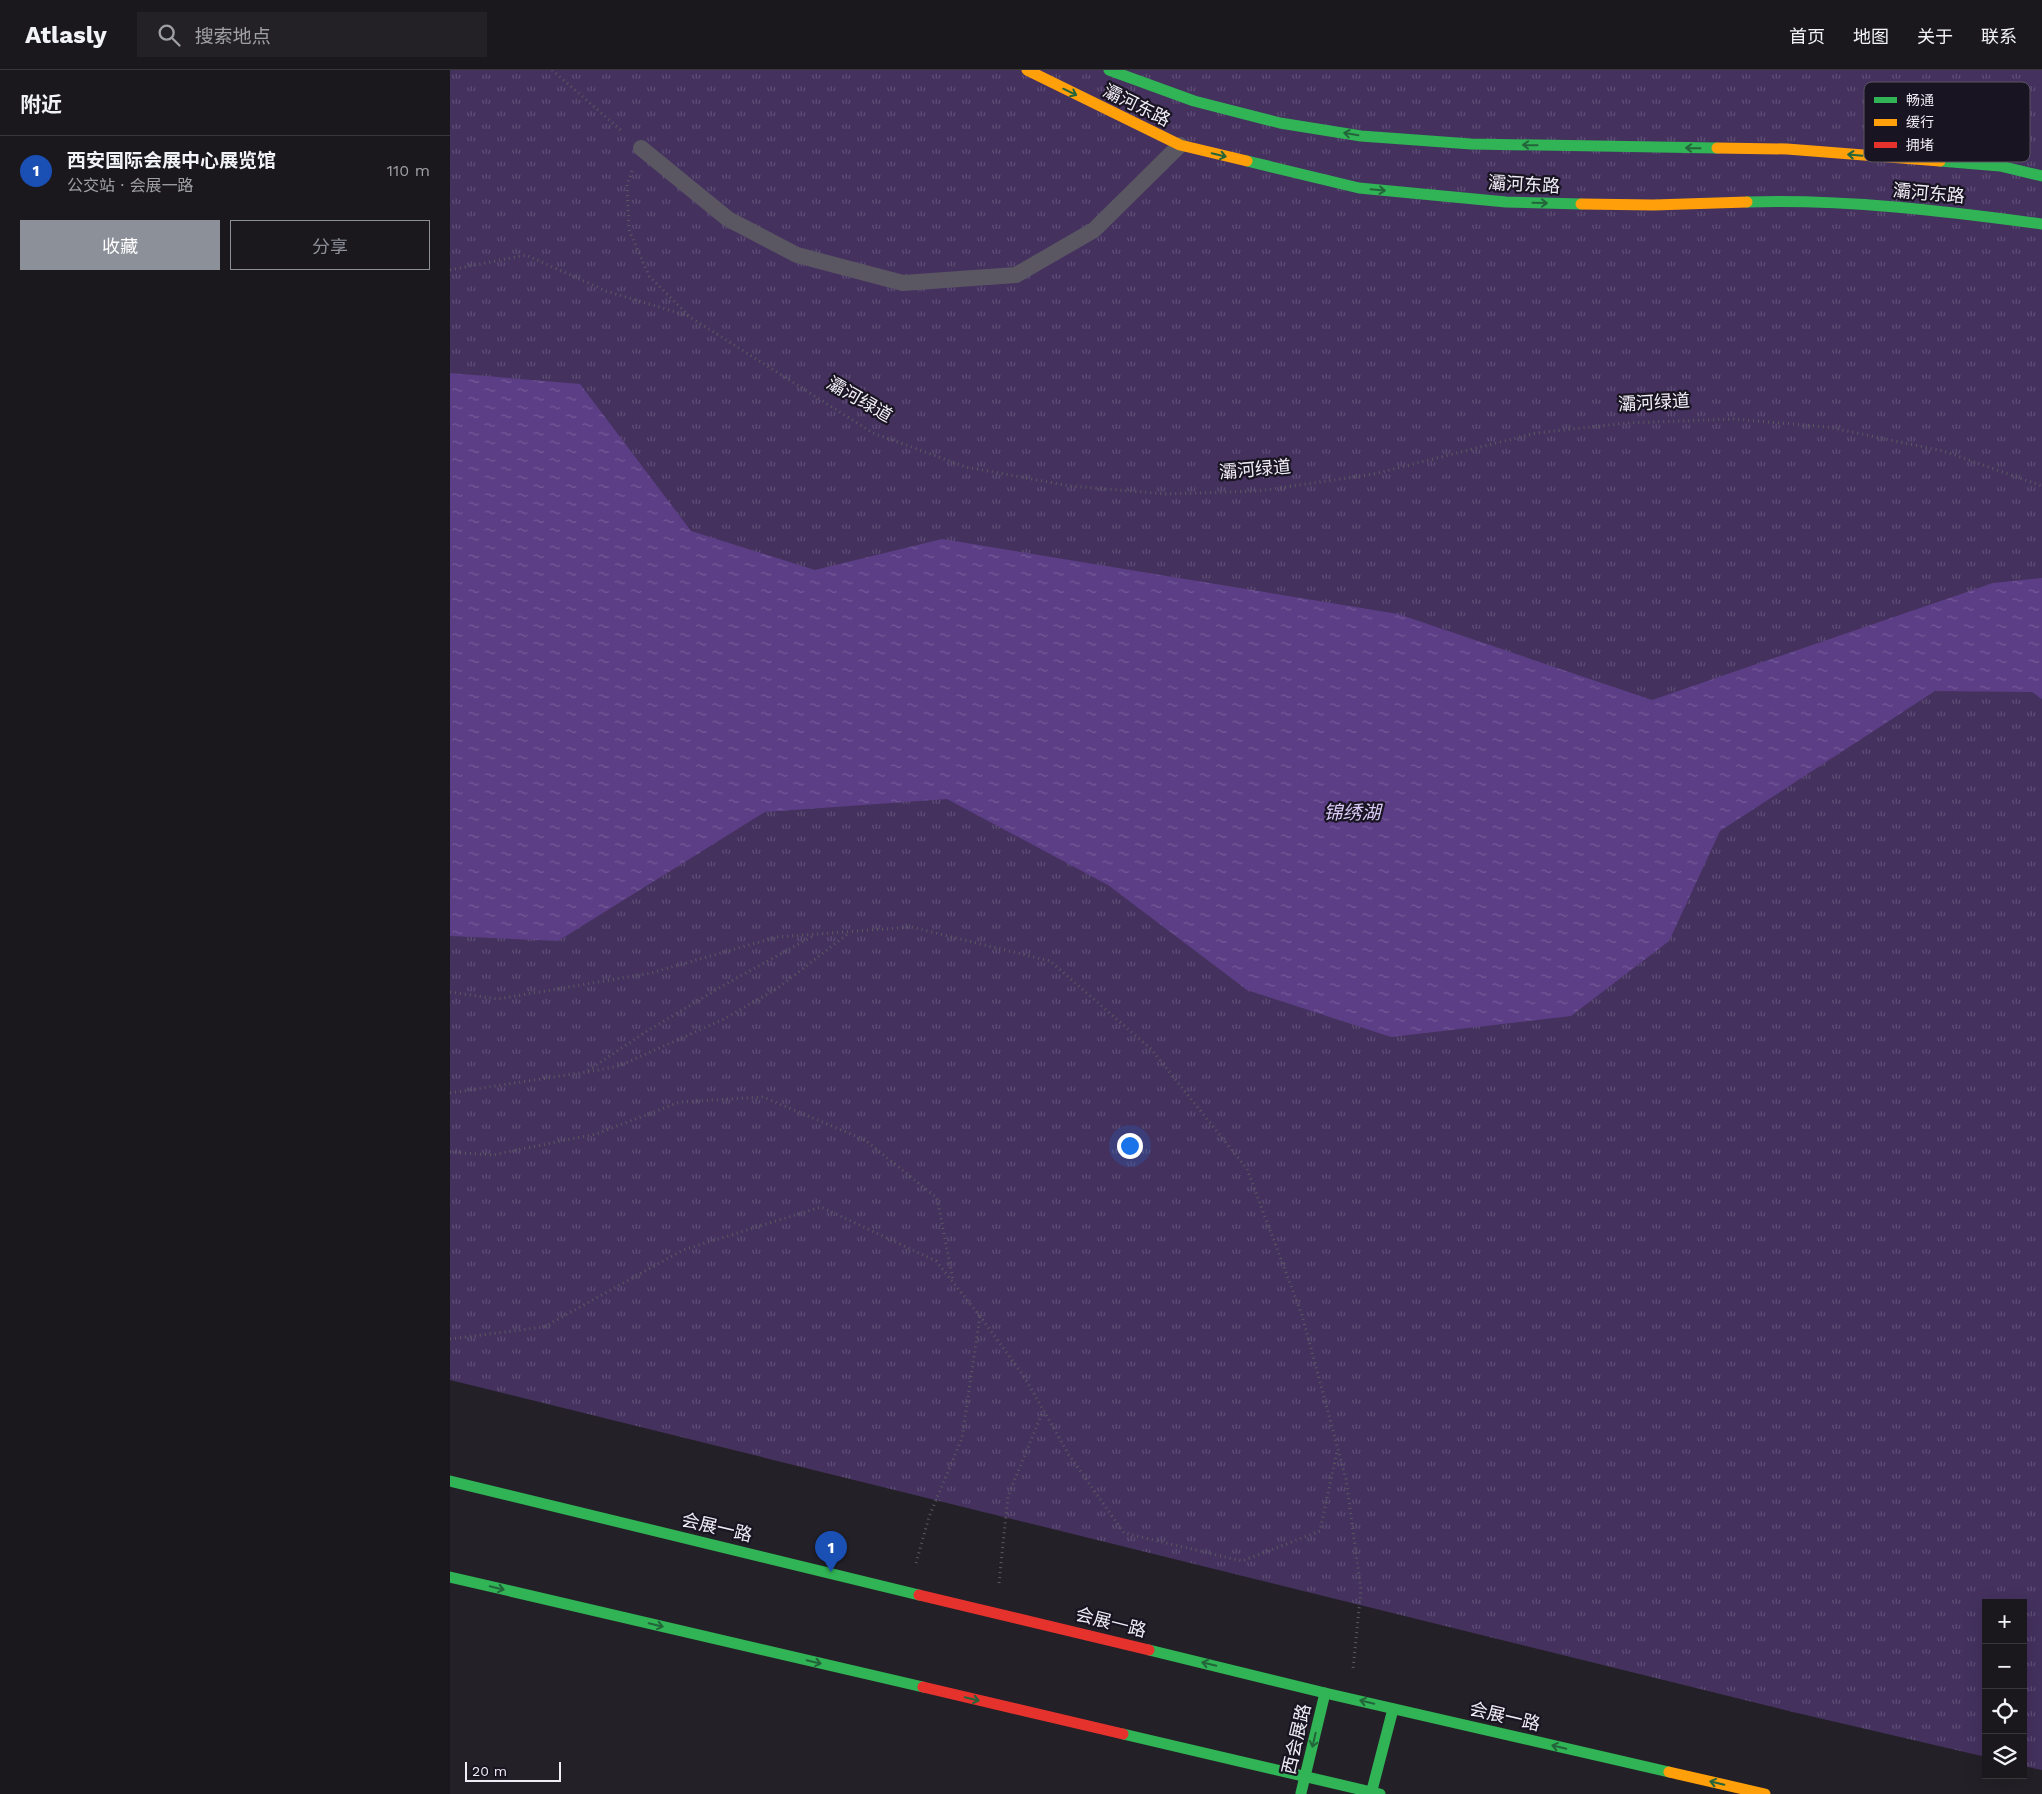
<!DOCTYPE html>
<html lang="zh">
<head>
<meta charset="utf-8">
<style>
	:root { --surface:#1a181d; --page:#232126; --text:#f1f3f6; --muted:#9fa0a4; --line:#38373b; --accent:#8c9099 }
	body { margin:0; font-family:"Work Sans","Noto Sans SC",sans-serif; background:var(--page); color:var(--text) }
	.controls { position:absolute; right:15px; bottom:15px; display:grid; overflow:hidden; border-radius:0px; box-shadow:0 5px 20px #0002 }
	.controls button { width:45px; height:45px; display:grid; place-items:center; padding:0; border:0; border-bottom:1px solid var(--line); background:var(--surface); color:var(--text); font:25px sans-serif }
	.scale { position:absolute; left:15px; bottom:12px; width:96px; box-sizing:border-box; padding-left:5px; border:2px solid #f0edf6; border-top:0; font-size:14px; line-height:18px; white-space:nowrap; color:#f0edf6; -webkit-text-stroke:4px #191421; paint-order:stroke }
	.you { position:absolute; left:679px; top:1075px; width:18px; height:18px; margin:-12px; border:4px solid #fff; border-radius:50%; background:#1a73e8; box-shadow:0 0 0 8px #1a73e833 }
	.badge { display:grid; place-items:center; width:32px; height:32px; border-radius:50%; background:var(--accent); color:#fff; font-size:16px; font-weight:700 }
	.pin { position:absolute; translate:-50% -41px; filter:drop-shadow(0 1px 2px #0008) }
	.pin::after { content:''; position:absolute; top:26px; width:18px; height:15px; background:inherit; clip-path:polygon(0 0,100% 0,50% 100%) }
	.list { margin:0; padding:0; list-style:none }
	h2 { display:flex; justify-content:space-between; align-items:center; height:65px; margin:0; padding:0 20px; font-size:21px }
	h2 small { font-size:16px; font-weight:400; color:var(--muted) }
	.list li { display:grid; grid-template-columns:32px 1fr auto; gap:15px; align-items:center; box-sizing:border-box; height:70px; padding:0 20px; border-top:1px solid var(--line) }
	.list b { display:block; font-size:19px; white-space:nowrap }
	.list p { margin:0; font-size:16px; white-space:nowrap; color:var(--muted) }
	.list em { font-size:16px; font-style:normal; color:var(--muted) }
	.actions { display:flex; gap:10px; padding:15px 20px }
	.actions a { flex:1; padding:11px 0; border:1px solid var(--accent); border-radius:0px; text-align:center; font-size:18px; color:var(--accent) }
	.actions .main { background:var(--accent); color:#fff }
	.icon { flex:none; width:28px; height:28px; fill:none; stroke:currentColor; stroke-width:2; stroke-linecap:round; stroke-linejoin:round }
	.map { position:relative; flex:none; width:1592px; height:1724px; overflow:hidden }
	header { display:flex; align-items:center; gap:30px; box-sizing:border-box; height:70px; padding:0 25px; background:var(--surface); border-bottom:1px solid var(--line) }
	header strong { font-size:24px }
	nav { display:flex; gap:28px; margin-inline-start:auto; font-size:18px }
	.search { width:350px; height:45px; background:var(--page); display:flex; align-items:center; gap:12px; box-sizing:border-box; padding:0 18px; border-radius:0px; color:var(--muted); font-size:19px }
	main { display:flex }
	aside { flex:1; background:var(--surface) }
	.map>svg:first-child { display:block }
	.park { fill:url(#park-tufts) }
	.water { fill:url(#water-ripples) }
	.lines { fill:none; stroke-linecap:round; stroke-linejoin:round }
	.path { stroke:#5d5962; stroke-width:3; stroke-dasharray:1 4; stroke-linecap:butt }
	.lane { stroke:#5a5762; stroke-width:16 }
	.fast { stroke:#30b455; stroke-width:11 }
	.slow { stroke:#ff9f0a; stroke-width:11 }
	.jam { stroke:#e5322d; stroke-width:11 }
	.oneway { stroke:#24643b }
	.labels { text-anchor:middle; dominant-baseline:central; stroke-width:4.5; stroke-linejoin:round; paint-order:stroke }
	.street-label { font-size:18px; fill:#f0edf6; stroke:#191421 }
	.water-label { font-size:19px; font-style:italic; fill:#dbcbf8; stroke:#191421 }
	.key { fill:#191421; stroke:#5a5561; stroke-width:1 }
	.key-label { font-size:14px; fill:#f0edf6 }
</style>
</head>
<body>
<header>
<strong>Atlasly</strong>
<div class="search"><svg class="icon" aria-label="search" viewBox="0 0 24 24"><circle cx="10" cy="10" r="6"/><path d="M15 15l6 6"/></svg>搜索地点</div>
<nav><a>首页</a><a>地图</a><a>关于</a><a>联系</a></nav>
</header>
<main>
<aside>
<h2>附近<small></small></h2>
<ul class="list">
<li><span class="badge" style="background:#1a4fb4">1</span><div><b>西安国际会展中心展览馆</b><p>公交站 · 会展一路</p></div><em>110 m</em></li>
</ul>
<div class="actions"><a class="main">收藏</a><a>分享</a></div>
</aside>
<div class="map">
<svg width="1592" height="1724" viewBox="0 0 1592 1724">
	<defs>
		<pattern id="park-tufts" width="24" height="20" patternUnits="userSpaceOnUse" patternTransform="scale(1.25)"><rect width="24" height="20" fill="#44315e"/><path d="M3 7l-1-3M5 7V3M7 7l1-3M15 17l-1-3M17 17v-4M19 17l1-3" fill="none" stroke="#5f4f76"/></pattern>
		<pattern id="water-ripples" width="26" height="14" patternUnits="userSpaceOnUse" patternTransform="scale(1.25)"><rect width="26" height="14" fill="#5c3e86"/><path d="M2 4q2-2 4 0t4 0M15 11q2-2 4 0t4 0" fill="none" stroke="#745a98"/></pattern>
	</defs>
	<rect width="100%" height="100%" fill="#232027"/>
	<!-- park -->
	<polygon class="park" points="0,0 1592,0 1592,1700 1573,1696 1573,1533 1536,1533 1536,1687 1343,1642 0,1310"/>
	<!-- water -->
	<polygon class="water" points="0,303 130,314 241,461 365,500 492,469 948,544 1202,630 1543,513 1592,508 1592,629 1582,622 1485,621 1270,761 1219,871 1121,946 941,967 797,920 658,815 497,729 315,742 108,871 0,866"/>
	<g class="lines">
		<!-- path -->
		<g class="path">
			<polyline points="102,0 173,62"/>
			<polyline points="182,101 177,115 179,160 199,206 240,247 423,363 516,397 620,416 717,424 809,421 924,404 1086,363 1177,353 1284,349 1378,357 1493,381 1592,416"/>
			<polyline points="0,200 76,185 156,221 239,246"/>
			<polyline points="0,922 48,929 201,903 327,867 461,857 600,891 701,979 797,1099 852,1245 896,1409 911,1520 903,1599"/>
			<polyline points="138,1002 169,996 272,950 328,918 400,862"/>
			<polyline points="0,1023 136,1002 197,961 274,915 365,865"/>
			<polyline points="0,1082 42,1085 146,1064 230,1032 313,1027 415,1070 487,1128 503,1210"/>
			<polyline points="0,1269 94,1257 233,1180 371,1137 486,1191 530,1246 575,1308 619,1385 674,1463 792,1491 870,1461 887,1381"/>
			<polyline points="466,1493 479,1447 512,1368 530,1246"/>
			<polyline points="549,1513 558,1426 593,1341"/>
		</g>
		<!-- lane -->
		<polyline class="lane" points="191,78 278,149 347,185 453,213 566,205 644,160 730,75"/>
		<!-- fast -->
		<g class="fast">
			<polyline points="659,0 744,31 830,53 911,66 1021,74 1267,78"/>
			<polyline points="797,91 909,118 1056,132 1131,134"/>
			<polyline points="1490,91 1550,96 1592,106"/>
			<path d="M1297,132C1396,129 1495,141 1592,154"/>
			<polyline points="0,1411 469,1525"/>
			<polyline points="0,1507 473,1617"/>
			<polyline points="699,1580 875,1623 1219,1702"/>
			<polyline points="673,1664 930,1724"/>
			<polyline points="851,1723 875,1623"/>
			<polyline points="921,1724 943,1639"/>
		</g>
		<!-- slow -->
		<g class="slow">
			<polyline points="577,0 730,75 797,91"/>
			<polyline points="1267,78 1337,79 1490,91"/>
			<polyline points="1131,134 1204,135 1297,132"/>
			<polyline points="1219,1702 1315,1724"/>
		</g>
		<!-- jam -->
		<g class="jam">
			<polyline points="469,1525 699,1580"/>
			<polyline points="473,1617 673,1664"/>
		</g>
	</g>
	<!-- one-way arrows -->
	<defs><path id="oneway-shaft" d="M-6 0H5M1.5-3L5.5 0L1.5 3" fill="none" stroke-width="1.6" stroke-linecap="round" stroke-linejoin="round" transform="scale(1.25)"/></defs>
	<g class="oneway">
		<use href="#oneway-shaft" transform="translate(620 22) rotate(26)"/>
		<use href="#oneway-shaft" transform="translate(901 64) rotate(-171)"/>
		<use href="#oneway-shaft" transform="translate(1080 75) rotate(-179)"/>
		<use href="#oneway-shaft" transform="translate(1243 78) rotate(-179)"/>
		<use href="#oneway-shaft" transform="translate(769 85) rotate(13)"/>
		<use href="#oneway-shaft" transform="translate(1405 85) rotate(-175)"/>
		<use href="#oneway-shaft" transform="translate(928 120) rotate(5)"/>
		<use href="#oneway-shaft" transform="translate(1090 133) rotate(1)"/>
		<use href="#oneway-shaft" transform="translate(47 1518) rotate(13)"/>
		<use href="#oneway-shaft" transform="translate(206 1555) rotate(13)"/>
		<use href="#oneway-shaft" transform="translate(364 1592) rotate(13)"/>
		<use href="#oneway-shaft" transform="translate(759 1594) rotate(-166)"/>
		<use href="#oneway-shaft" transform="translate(522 1629) rotate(13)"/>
		<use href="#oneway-shaft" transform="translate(917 1632) rotate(-167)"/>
		<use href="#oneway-shaft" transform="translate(864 1670) rotate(103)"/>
		<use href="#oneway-shaft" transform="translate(1109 1677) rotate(-167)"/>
		<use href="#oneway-shaft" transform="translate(1267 1713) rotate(-167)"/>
	</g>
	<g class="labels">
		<!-- street labels -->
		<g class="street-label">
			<text transform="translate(687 35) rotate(26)">灞河东路</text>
			<text transform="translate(1074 114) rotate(3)">灞河东路</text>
			<text transform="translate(1479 123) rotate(5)">灞河东路</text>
			<text transform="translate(410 329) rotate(30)">灞河绿道</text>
			<text transform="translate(1204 332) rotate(-3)">灞河绿道</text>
			<text transform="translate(805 399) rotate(-5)">灞河绿道</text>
			<text transform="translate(267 1457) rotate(13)">会展一路</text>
			<text transform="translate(661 1552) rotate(14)">会展一路</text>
			<text transform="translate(1055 1646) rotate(13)">会展一路</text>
			<text transform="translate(846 1669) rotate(-77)">西会展路</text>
		</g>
		<!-- water labels -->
		<g class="water-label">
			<text x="902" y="742">锦绣湖</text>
		</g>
	</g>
	<!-- legend -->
	<rect x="1414" y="12" width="166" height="80" rx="8" class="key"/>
	<rect x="1424" y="27" width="23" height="6" fill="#30b455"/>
	<rect x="1424" y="49" width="23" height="7" fill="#ff9f0a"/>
	<rect x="1424" y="72" width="23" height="6" fill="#e5322d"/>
	<g class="key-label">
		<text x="1456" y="35">畅通</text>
		<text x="1456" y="57">缓行</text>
		<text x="1456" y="80">拥堵</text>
	</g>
</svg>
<div class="controls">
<button>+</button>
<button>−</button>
<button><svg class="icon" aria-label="locate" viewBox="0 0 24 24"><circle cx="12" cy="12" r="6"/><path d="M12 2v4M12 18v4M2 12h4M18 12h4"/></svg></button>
<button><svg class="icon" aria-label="layers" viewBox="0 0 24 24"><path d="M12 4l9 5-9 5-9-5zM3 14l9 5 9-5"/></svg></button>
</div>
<div class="scale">20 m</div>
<div class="you"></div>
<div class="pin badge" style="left:381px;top:1502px;background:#1a4fb4">1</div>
</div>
</main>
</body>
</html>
